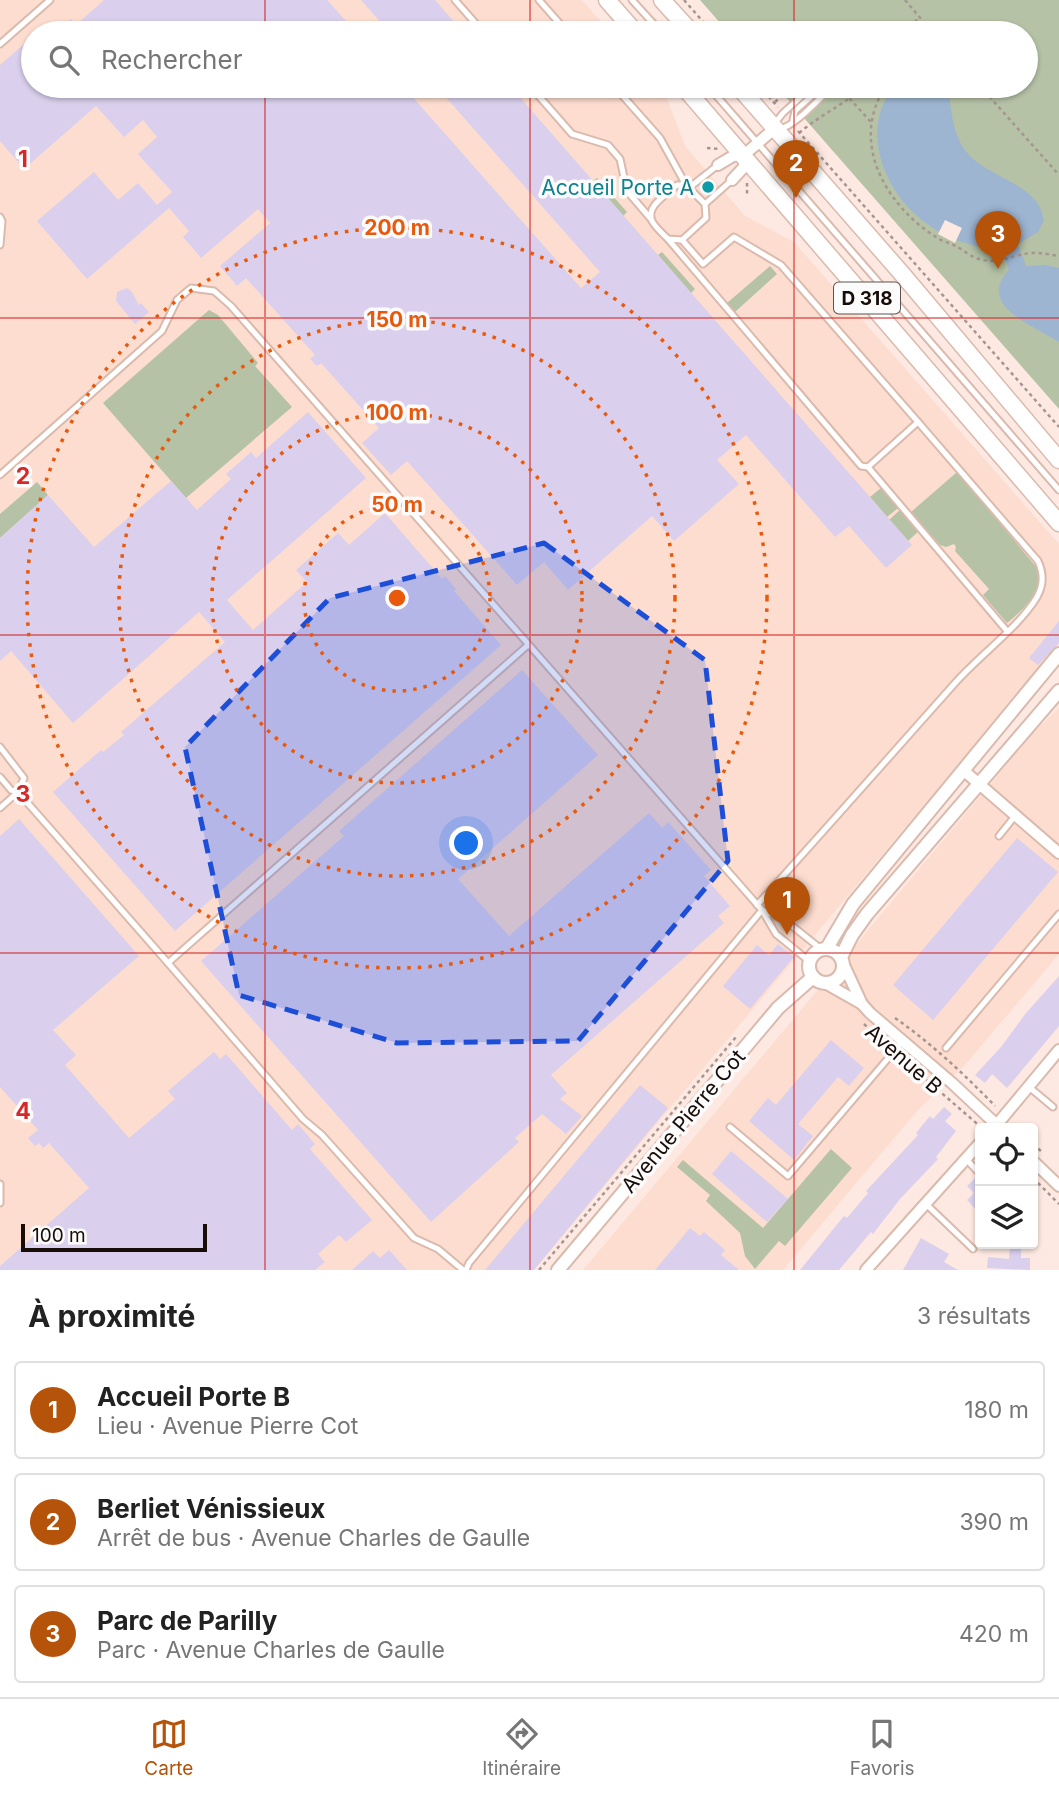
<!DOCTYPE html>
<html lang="fr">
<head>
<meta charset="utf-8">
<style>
	:root { --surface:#fff; --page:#f2f2f2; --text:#222; --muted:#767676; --line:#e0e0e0; --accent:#b45309 }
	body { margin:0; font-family:Inter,sans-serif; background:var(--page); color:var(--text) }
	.controls { position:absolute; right:21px; bottom:21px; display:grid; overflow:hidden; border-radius:7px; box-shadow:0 2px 5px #0004 }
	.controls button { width:63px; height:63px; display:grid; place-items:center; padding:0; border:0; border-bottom:2px solid var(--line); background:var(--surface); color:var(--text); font:35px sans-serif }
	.scale { position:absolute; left:21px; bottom:18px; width:186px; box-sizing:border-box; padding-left:7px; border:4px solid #170c08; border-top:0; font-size:19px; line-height:24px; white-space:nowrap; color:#170c08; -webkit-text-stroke:5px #fbfbfb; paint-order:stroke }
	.you { position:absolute; left:467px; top:844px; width:24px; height:24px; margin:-18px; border:5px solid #fff; border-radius:50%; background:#1a73e8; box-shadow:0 0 0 10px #1a73e833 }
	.badge { display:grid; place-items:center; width:46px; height:46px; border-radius:50%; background:var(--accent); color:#fff; font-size:23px; font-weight:700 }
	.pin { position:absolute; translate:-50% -58px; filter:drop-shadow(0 2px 4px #0008) }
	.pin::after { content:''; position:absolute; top:37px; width:24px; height:21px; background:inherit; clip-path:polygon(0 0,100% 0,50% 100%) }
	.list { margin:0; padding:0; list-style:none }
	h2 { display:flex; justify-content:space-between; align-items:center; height:91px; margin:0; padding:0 28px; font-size:30px }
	h2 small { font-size:23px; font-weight:400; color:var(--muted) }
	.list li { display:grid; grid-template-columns:46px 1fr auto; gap:21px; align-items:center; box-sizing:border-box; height:98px; margin:0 14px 14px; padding:0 14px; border:2px solid var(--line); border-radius:7px }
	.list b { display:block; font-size:26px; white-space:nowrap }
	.list p { margin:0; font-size:23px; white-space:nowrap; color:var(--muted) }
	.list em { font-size:23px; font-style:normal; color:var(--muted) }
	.icon { flex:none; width:38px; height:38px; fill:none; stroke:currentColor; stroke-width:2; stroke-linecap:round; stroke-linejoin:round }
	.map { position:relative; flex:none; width:1059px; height:1270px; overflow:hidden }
	.search { position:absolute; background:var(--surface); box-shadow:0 2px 5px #0004; left:21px; right:21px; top:21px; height:77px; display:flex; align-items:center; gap:18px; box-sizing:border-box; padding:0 24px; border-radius:38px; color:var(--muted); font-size:26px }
	.sheet { height:427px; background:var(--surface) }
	nav { display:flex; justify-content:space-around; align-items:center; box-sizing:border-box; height:98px; border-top:2px solid var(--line); background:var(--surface); font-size:19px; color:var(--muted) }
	nav a { display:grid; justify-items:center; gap:4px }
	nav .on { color:var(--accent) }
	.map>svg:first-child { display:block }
	.built { fill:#fdddcf }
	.green { fill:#b5c2a6 }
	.water { fill:#9db5d1 }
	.pier { fill:#fde9e1 }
	.building { fill:#dad0ed }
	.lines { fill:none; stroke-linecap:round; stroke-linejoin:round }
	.service-casing { stroke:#dabaad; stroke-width:9 }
	.minor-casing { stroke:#dabaad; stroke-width:14 }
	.tertiary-casing { stroke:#dabaad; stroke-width:16 }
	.primary-casing { stroke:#dabaad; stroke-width:19 }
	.path { stroke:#a6968f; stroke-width:2.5; stroke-dasharray:3.5 3.5; stroke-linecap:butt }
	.service { stroke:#fff; stroke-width:5 }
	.minor { stroke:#fff; stroke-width:10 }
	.tertiary { stroke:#fff; stroke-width:12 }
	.primary { stroke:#fff; stroke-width:16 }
	.marked { fill:#1d4ed8; fill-opacity:0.2; stroke:#1d4ed8; stroke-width:5; stroke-dasharray:14 9; stroke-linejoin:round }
	.grid { fill:none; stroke:#d62828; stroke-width:2; stroke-opacity:0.55 }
	.ring { fill:none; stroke:#e8590c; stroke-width:3.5; stroke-dasharray:3.5 7 }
	.culture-dot { fill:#0f9aa8; stroke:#fbfbfb; stroke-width:2.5 }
	.labels { text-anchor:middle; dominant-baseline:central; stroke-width:7; stroke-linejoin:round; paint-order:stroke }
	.shield { fill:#fbfbfb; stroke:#5b5451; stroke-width:2 }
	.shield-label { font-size:19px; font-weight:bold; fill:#170c08 }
	.culture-label { font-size:21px; fill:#0d838f; stroke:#fbfbfb; text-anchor:end }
	.street-label { font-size:21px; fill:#170c08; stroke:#fbfbfb }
	.grid-label { font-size:23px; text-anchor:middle; font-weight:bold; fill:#d62828; stroke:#fbfbfb; stroke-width:7; stroke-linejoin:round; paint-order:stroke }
	.centre { fill:#e8590c; stroke:#fbfbfb; stroke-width:3.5 }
	.ring-label { font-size:21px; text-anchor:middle; font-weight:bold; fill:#e8590c; stroke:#fbfbfb; stroke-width:7; stroke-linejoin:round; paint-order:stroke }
</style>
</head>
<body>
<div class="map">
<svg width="1059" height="1270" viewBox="0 0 1059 1270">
	<rect width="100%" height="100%" fill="#fde9e1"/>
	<!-- built -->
	<g class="built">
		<polygon points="0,0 582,0 611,33 33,33 33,86 657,86 666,96 685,146 745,216 794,242 1059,544 1059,644 534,1270 0,1270"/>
		<polygon points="1059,708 1059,954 965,1065 917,1111 783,1270 583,1270 1034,732"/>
	</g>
	<!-- green -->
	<g class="green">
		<polygon points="700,0 1059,0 1059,409 776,86 1026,86 1026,33 729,33"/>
		<polygon points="597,178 627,212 623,216 593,181"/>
		<polygon points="662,252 695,289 691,293 658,255"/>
		<polygon points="770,266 777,274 735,312 727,303"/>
		<polygon points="209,310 218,315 258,363 255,366 292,407 186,498 103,403"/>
		<path d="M957,472L1038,569C1043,592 1023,610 1007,623L983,595L989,589L955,551L956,547L954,544L946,547L940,545L911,512Z"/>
		<polygon points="37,482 48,495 0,538 0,514"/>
		<polygon points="881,488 898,508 887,517 870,497"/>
		<polygon points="900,510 919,531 908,541 889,520"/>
		<polygon points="831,1149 852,1168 785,1246 779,1241 755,1269 745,1256 740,1233 706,1201 710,1195 677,1167 683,1160 763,1228"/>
	</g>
	<!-- water -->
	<path class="water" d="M895,86H948C951,106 951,125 961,144C977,174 1019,177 1038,204C1041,208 1042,215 1044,220L1038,232L1018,244L1026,266L1046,265L1059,268V342C1035,326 975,306 1009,270L1002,249C976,249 947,239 926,223C884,193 858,128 895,86Z"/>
	<!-- pier -->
	<polygon class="pier" points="945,220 962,228 955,243 938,234"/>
	<!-- building -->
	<g class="building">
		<polygon points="104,0 327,0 357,33 55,33 71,19 76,25"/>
		<polygon points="361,0 435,0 464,33 390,33"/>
		<polygon points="23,45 33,58 33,86 403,86 581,288 600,272 436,86 510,86 912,545 886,568 849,526 835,537 746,435 717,460 739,484 674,541 652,516 568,590 544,562 517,585 407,461 391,475 362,443 379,428 321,363 317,366 310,359 315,355 246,278 237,286 220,266 270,223 258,209 201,258 183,237 189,231 169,208 87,279 37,221 94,172 118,200 138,183 157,205 172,192 138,154 157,137 143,120 124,137 96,106 24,169 0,141 0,65"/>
		<polygon points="127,288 132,292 139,305 141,303 149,312 135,324 116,301 117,292"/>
		<polygon points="308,412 366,478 227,600 253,630 307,582 296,570 338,533 349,545 385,513 442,579 445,576 456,589 454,591 501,645 175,931 53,792 101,750 103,752 124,735 121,732 225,642 199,612 73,723 11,651 0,661 0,538 48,495 94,547 171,481 197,510 231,479 226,474 251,452 256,458"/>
		<polygon points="1059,621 1059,643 1038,665 1029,658"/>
		<polygon points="522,670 598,755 458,879 509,936 649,813 662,828 668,822 711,870 704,876 730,906 718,916 724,923 551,1075 567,1093 560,1099 582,1116 566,1134 542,1114 515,1138 519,1142 431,1222 201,961 344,836 339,831"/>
		<polygon points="19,819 139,956 53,1030 76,1055 65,1065 129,1138 175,1099 168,1091 214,1052 220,1059 226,1054 292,1130 298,1124 315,1144 310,1149 372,1220 346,1242 339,1235 318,1254 325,1262 315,1270 0,1270 0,1266 89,1188 49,1143 43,1148 39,1143 35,1146 28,1138 38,1130 0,1087 0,836"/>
		<polygon points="1017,838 1058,872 933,1020 893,985"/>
		<polygon points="778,944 794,957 750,1009 723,986 757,945 769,955"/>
		<polygon points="1059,976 1059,1026 1007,1088 992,1074 985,1083 975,1075 1001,1047 1026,1013"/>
		<polygon points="831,1040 864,1068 849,1086 838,1077 798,1124 813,1136 794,1160 749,1121 768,1098 776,1105"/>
		<polygon points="640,1085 668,1108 534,1270 485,1270"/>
		<polygon points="944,1107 952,1114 945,1121 956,1131 936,1157 938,1159 900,1199 873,1234 871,1232 839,1270 800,1270 844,1216 847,1218 868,1193 866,1191 918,1135 916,1133 930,1116 933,1119"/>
		<polygon points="731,1151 788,1199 767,1222 712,1174"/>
		<polygon points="976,1177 980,1179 980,1214 967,1200 974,1193 967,1186"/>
		<polygon points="690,1228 700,1236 704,1232 725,1250 721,1255 739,1270 655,1270"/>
		<polygon points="921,1238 949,1254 944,1262 958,1270 903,1270"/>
		<polygon points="1010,1246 1021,1246 1021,1258 1030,1258 1030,1270 987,1268 988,1257 1009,1259"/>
		<polygon points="389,1250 407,1270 352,1270 373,1251 380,1258"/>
	</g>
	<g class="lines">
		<!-- service casing -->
		<g class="service-casing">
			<g id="service">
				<polyline points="455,0 484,33"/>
				<polyline points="539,0 568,33"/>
				<polyline points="632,0 662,33"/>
				<polyline points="0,44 50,0"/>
				<polyline points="530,86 572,134 608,145 620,159 627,191 651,219"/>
				<path d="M614,86L660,138L686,185L705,204L706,218L682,240L668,239C663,234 655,227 652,221C645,206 668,194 677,185H686"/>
				<polyline points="708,86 1059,490"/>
				<polyline points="793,120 795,111 823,86"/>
				<polyline points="775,123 783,113 813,86"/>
				<path d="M779,129C795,127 820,97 833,86"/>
				<polyline points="690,187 718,165"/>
				<polyline points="705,204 732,180"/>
				<polyline points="0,217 2,221 0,245"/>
				<polyline points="668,239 861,466 868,467 918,422 781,265 734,237 703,264 682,240"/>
				<polyline points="868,467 1007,631"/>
				<polyline points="0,475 162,331 177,300 191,288 214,291 231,306 762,910 776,934 809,961"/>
				<polyline points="0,747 24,778 18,792 0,808"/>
				<polyline points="0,777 11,790 18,792 168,963 528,645"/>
				<polyline points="999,836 1015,816"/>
				<path d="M757,905C824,831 890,756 956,682C980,655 1019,627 1037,597C1044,585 1044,574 1038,561L918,422"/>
				<polyline points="762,910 786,921 821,949"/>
				<polyline points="168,963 303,1119 322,1135 414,1238 438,1249 463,1270"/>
				<polyline points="946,1048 1059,914"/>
				<polyline points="1029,1087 1053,1107"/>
				<polyline points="730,1127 788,1176 902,1042"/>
				<polyline points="966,1159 980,1174"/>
				<polyline points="0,1184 0,1203"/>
				<polyline points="926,1204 973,1249"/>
				<polyline points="466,1270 469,1263 762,910"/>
			</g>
		</g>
		<!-- minor casing -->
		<g class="minor-casing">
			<g id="minor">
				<polyline points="718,165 733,156 744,155 774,129"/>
				<polyline points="732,180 744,167 744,155"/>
				<polyline points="963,770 1059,853"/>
				<polyline points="843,963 862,1004 870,1013 952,1083 1000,1128"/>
				<polyline points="825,983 862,1004"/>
				<polyline points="994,1128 1059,1050"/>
				<polyline points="1033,1161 1059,1186"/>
				<polyline points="866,1270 980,1143"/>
			</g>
		</g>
		<!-- tertiary casing -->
		<g class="tertiary-casing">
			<g id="tertiary">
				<polyline points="827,948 853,904 1059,654"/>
				<circle cx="826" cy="966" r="17"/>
				<polyline points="841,957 852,935 867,914 1059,691"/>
				<polyline points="558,1270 778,1008 813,977"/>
			</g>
		</g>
		<!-- primary casing -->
		<g class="primary-casing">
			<g id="primary">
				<polyline points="607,0 636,33"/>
				<polyline points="662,0 692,33"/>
				<polyline points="683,86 1059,523"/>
				<polyline points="738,86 903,275 1059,460"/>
			</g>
		</g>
		<!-- path -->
		<g class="path">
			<polyline points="684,0 713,33"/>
			<polyline points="905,0 933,33"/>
			<polyline points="906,33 919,17"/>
			<polyline points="759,86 778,107"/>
			<path d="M886,86C849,141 885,205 936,237C942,241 949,243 956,246C963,250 971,257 979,259C998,265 1014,254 1032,253C1041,252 1050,255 1059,256"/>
			<polyline points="980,86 1059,175"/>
			<polyline points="840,88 871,122"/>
			<polyline points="775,102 786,93 787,86"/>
			<polyline points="798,131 1059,427"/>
			<path d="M799,133C820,115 844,105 864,86"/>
			<polyline points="707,148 719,149"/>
			<polyline points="747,183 747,196"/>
			<path d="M895,1018C931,1043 964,1074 995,1106"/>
			<polyline points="864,1024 887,1046"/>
			<polyline points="900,1057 982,1128"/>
			<polyline points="1033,1144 1042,1152"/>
			<polyline points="1038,1183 1059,1204"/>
			<polyline points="539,1270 736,1037"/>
		</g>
		<!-- service -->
		<use href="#service" class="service"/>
		<!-- minor -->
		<use href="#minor" class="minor"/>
		<!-- tertiary -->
		<use href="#tertiary" class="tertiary"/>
		<!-- primary -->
		<use href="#primary" class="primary"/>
	</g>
	<!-- marked area -->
	<path class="marked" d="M544,543L705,660L728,861L578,1041L397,1043L239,995L185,747L330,598Z"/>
	<!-- grid -->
	<path class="grid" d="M265,0V33M530,0V33M794,0V33M265,86V1270M530,86V1270M794,86V1270M0,318H1059M0,635H1059M0,953H1059"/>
	<!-- distance rings -->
	<g class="ring">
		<circle cx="397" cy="598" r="93"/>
		<circle cx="397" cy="598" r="185"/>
		<circle cx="397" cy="598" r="278"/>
		<circle cx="397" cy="598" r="370"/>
	</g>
	<!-- markers -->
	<circle class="culture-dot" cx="708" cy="187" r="7"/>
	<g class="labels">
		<!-- shield labels -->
		<rect class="shield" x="834" y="282.5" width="66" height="31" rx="5"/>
		<g class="shield-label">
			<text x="867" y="298">D 318</text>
		</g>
		<!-- culture labels -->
		<g class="culture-label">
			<text x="694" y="187">Accueil Porte A</text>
		</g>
		<!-- street labels -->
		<g class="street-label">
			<text transform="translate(904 1059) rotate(41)">Avenue B</text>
			<text transform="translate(683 1121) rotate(-50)">Avenue Pierre Cot</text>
		</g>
	</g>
	<g class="grid-label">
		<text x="23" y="167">1</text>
		<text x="23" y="484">2</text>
		<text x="23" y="802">3</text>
		<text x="23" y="1119">4</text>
	</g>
	<circle cx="397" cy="598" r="10" class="centre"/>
	<g class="ring-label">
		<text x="397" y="235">200 m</text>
		<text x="397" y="327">150 m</text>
		<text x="397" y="420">100 m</text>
		<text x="397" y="512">50 m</text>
	</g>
</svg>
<div class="controls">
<button><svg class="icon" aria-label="locate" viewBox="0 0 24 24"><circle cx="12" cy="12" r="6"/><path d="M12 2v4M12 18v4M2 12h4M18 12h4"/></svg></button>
<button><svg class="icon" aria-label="layers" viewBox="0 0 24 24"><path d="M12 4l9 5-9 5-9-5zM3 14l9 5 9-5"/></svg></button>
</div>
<div class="scale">100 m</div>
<div class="you"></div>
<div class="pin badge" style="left:787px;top:935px">1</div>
<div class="pin badge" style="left:796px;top:198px">2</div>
<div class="pin badge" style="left:998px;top:269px">3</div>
<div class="search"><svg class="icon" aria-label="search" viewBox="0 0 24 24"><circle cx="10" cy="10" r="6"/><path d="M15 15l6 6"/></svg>Rechercher</div>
</div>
<section class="sheet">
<h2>À proximité<small>3 résultats</small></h2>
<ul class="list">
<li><span class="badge">1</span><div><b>Accueil Porte B</b><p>Lieu · Avenue Pierre Cot</p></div><em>180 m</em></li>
<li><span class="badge">2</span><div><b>Berliet Vénissieux</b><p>Arrêt de bus · Avenue Charles de Gaulle</p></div><em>390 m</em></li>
<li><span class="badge">3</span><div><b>Parc de Parilly</b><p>Parc · Avenue Charles de Gaulle</p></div><em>420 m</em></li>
</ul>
</section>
<nav>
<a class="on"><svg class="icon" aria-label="map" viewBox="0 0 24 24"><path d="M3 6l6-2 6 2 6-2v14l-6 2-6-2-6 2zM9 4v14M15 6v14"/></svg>Carte</a>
<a><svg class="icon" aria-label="directions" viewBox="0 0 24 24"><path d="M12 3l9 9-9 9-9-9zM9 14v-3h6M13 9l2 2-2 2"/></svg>Itinéraire</a>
<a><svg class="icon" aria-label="saved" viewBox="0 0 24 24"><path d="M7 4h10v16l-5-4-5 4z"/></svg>Favoris</a>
</nav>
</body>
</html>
